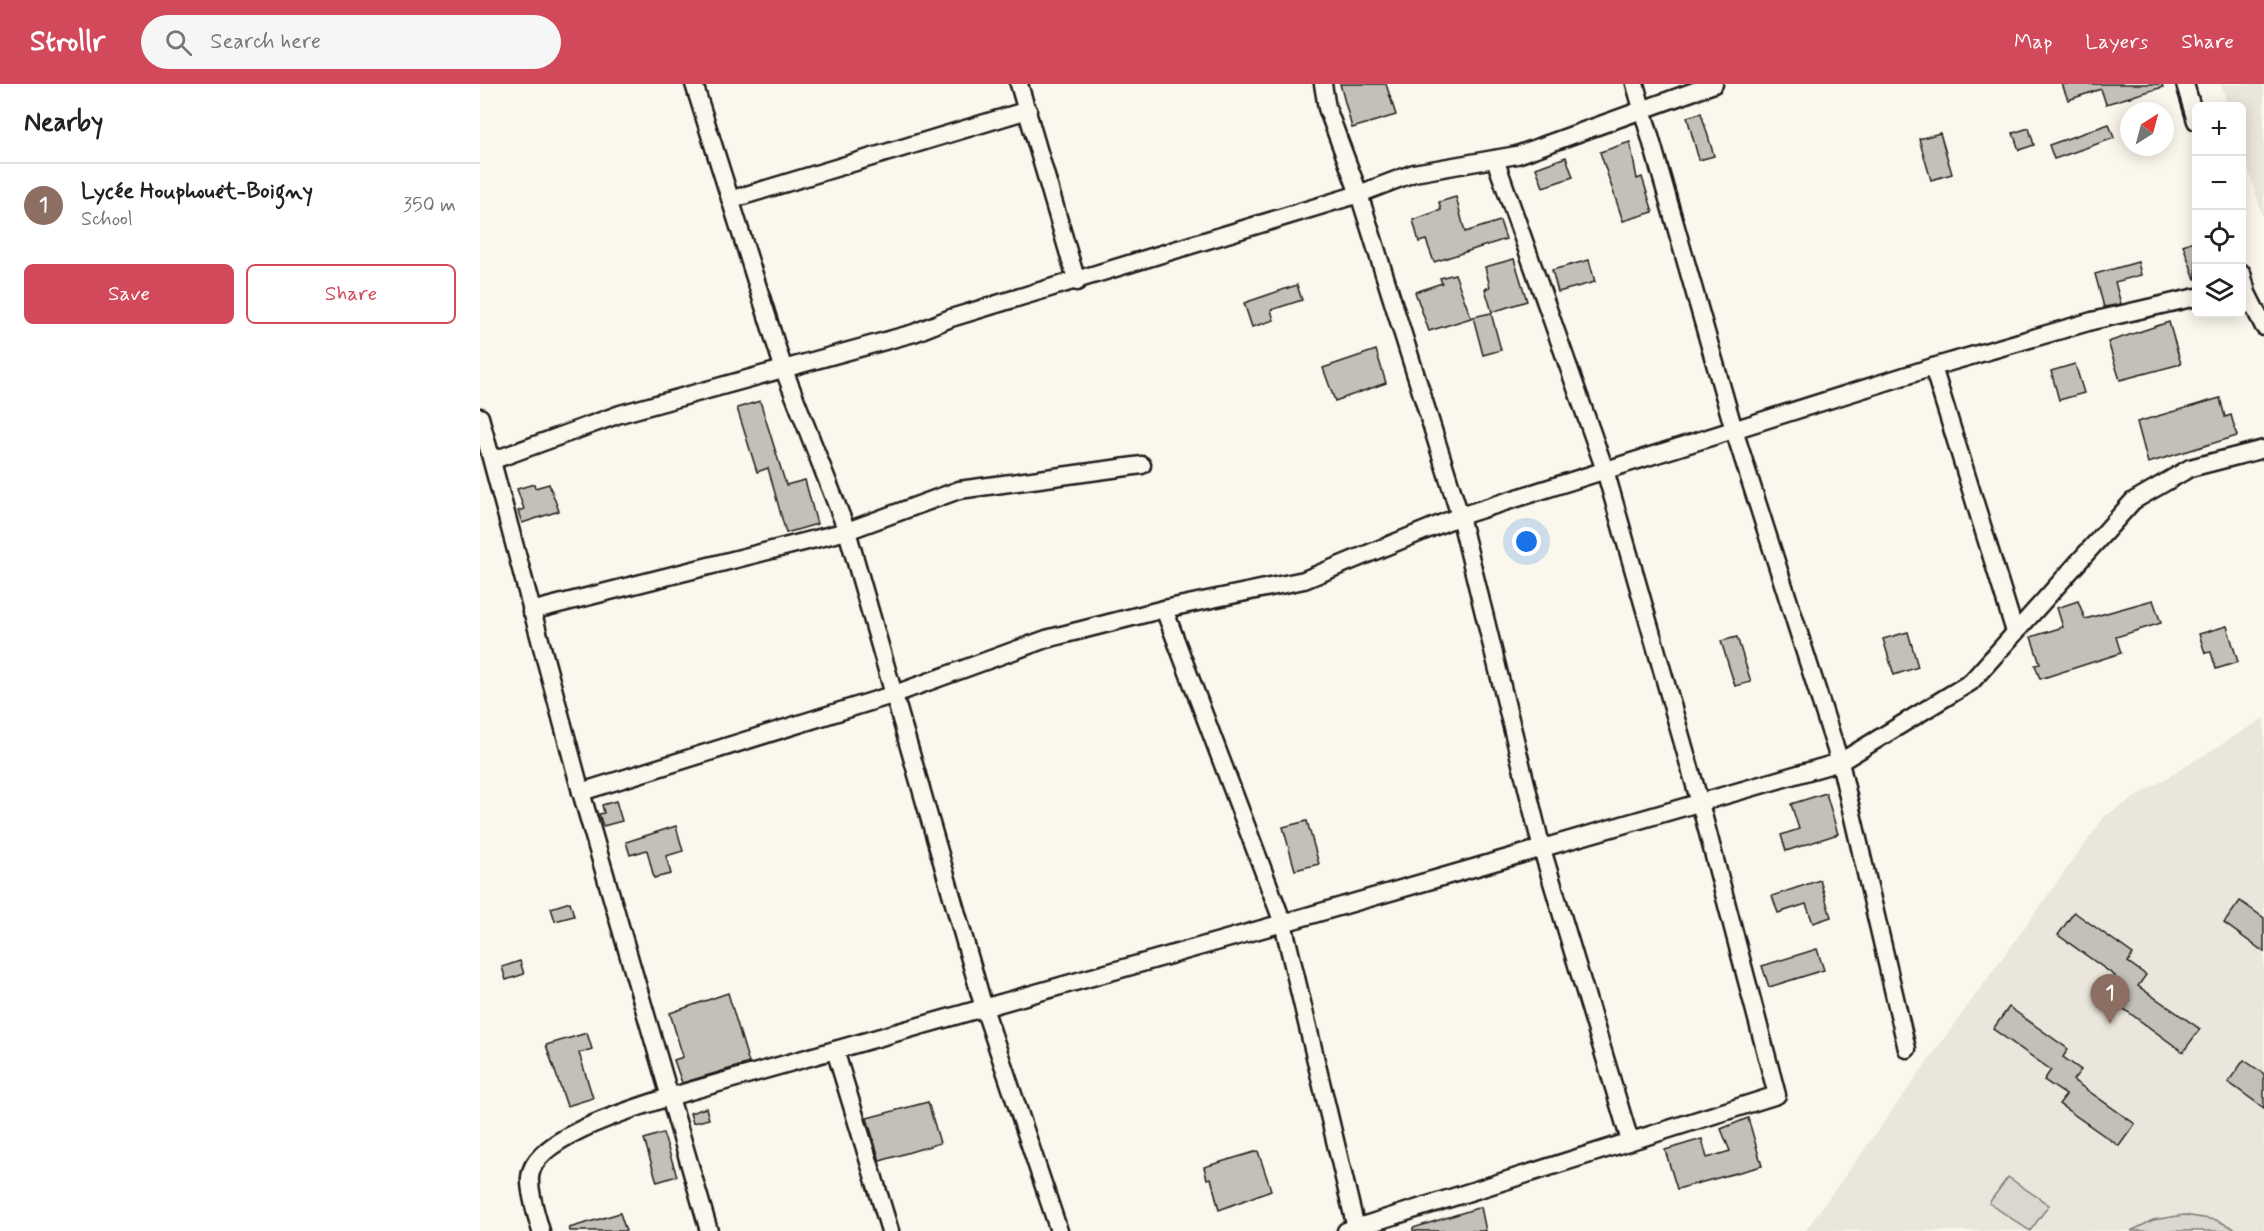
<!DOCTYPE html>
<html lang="en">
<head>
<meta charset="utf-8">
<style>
	:root { --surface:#fff; --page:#f6f6f6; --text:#222; --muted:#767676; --line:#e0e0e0; --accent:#d1495b }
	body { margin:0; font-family:Mynerve,sans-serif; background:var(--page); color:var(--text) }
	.controls { position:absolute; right:18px; top:18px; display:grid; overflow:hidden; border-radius:9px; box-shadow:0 3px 15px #0003 }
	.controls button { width:54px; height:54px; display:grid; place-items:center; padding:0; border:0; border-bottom:2px solid var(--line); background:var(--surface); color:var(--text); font:30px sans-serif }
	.compass { position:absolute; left:1640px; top:18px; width:54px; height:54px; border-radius:50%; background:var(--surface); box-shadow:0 3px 15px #0003; rotate:36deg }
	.you { position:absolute; left:1047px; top:458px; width:21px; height:21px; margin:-15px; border:4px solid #fff; border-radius:50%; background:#1a73e8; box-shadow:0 0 0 9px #1a73e833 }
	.badge { display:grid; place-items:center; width:39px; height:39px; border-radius:50%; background:var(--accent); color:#fff; font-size:20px; font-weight:700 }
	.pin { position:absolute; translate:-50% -50px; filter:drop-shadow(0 2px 3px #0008) }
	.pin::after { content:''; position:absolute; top:32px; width:21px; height:18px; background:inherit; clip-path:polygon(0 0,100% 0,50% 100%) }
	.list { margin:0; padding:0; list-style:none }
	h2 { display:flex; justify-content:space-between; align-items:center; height:78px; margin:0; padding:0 24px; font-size:26px }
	h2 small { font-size:20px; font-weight:400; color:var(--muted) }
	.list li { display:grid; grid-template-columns:39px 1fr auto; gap:18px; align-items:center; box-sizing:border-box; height:84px; padding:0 24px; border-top:2px solid var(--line) }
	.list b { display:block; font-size:22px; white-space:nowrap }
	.list p { margin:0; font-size:20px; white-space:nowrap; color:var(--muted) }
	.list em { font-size:20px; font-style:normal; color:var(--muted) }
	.actions { display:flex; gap:12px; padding:18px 24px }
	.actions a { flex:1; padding:14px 0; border:2px solid var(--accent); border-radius:9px; text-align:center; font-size:21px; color:var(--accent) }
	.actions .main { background:var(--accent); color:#fff }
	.icon { flex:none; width:33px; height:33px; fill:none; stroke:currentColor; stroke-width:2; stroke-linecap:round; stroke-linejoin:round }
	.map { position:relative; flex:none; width:1784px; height:1147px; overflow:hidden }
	header { display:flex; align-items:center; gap:36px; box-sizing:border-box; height:84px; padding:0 30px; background:var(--accent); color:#fff }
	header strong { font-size:28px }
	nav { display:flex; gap:33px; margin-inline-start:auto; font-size:21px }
	.search { width:420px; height:54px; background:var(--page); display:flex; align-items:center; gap:15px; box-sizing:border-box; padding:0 21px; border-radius:33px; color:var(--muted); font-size:22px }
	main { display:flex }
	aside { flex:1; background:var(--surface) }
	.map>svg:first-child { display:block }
	.built { fill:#eae6dc }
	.green { fill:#dad7ce; stroke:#7b7a75; stroke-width:1.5 }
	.building { fill:#c3c0b8; stroke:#1c1c1c; stroke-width:1.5 }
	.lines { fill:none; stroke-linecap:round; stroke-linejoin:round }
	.minor-casing { stroke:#1c1c1c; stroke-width:21 }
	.minor { stroke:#fbf7ec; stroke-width:16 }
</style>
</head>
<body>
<header>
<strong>Strollr</strong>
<div class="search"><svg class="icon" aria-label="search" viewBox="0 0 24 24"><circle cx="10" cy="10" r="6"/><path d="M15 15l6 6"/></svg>Search here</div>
<nav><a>Map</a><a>Layers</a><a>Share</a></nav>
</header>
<main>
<aside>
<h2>Nearby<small></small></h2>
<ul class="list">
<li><span class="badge" style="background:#8d6e63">1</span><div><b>Lycée Houphouët-Boigny</b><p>School</p></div><em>350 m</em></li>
</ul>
<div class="actions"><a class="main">Save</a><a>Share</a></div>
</aside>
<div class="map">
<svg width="1784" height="1147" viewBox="0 0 1784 1147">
	<rect width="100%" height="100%" fill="#fbf7ec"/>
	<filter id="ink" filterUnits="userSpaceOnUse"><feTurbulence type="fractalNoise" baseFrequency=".0167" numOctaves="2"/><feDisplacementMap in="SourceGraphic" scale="12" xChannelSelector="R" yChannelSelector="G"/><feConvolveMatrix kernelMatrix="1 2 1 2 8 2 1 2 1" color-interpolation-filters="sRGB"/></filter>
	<g filter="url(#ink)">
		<!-- built -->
		<g class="built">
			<polygon points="1741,0 1784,0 1784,137 1762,65 1762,22 1748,22"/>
			<polygon points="1784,634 1784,1147 1325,1147 1625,732"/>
		</g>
		<!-- green -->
		<g class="green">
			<polygon points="1528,1093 1569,1121 1550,1147 1509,1119"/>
			<polygon points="1704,1131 1736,1136 1760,1147 1651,1147 1673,1136"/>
		</g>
		<!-- building -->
		<g class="building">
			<polygon points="860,0 906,0 916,31 872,44"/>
			<polygon points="1582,0 1682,0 1683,3 1626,20 1621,5 1588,16"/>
			<polygon points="1221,29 1234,72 1219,76 1207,33"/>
			<polygon points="1629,40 1634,54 1574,75 1569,61"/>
			<polygon points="1549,44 1554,61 1539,66 1533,49"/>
			<polygon points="1460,49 1472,90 1451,96 1439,55"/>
			<polygon points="1150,58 1157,95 1162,93 1173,128 1143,137 1120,68"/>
			<polygon points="1086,73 1093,93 1063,103 1056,84"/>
			<polygon points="976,113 985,148 1020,137 1026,155 954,178 946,156 939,158 933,136 961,126 959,118"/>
			<polygon points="1716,156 1716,195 1715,195 1703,161"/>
			<polygon points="1034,175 1047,217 1012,228 1005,205 1010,203 1005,183"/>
			<polygon points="1109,176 1115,198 1078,208 1072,186"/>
			<polygon points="1658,178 1661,191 1635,198 1641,220 1624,223 1615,190"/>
			<polygon points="975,190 991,234 949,247 935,208 962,199 960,194"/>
			<polygon points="817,201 822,216 791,226 794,236 772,243 764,219"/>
			<polygon points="1011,229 1021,266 1003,271 993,233"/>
			<polygon points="1689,238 1701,280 1640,296 1628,258"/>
			<polygon points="896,266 906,299 855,317 843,284"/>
			<polygon points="1595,280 1604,309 1579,316 1571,287"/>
			<polygon points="1740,314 1745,333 1751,331 1757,352 1668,379 1657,338"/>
			<polygon points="280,317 306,401 325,396 337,440 306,449 288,384 277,388 257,324"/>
			<polygon points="54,400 55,404 69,400 79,427 42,439 38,427 44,425 37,405"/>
			<polygon points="1673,516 1681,539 1636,553 1641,569 1560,595 1555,581 1560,580 1551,553 1583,543 1577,524 1598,517 1605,535"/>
			<polygon points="1747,542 1758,578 1736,585 1731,568 1725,569 1719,550"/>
			<polygon points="1428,548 1438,583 1414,591 1403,555"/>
			<polygon points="1257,553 1271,598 1255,602 1241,557"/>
			<polygon points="1346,709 1358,750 1306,767 1301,751 1319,745 1311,720"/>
			<polygon points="136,717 142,737 123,742 119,730 124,729 122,721"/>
			<polygon points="827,737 839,780 815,786 803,743"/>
			<polygon points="196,742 203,767 186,772 191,790 174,794 167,766 150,771 146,758"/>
			<polygon points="1340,796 1351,833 1333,839 1326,820 1298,829 1292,812"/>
			<polygon points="1760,817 1784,834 1784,868 1744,839"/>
			<polygon points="90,818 94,832 75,837 71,824"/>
			<polygon points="1594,828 1653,870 1648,878 1666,891 1658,902 1720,945 1703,968 1644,925 1650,916 1629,901 1635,892 1578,851"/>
			<polygon points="1337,865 1344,886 1289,903 1282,882"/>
			<polygon points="40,877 44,890 26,896 22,883"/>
			<polygon points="248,909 269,979 202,999 194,976 203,973 190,929"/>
			<polygon points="1529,923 1588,965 1583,973 1601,986 1593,996 1655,1040 1639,1062 1579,1020 1586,1011 1564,996 1571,986 1513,945"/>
			<polygon points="107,949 112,965 99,969 113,1014 87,1022 66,961"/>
			<polygon points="1764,976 1784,990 1784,1024 1748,998"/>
			<polygon points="448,1018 460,1059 400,1077 387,1034"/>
			<polygon points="226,1024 229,1035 213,1039 210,1029"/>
			<polygon points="1268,1034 1282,1082 1197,1105 1185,1066 1222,1055 1227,1074 1250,1067 1241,1045"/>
			<polygon points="183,1049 197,1092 177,1098 164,1055"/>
			<polygon points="778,1067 791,1106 739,1126 731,1094 727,1095 724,1083"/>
			<polygon points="1001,1123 1006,1147 933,1147 933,1144"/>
			<polygon points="140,1129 146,1147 90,1147 89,1144"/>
		</g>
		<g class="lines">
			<!-- minor casing -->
			<g class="minor-casing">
				<g id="minor">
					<polyline points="214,0 304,286 367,447 504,924 579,1147"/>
					<polyline points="539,0 597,198"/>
					<polyline points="843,0 847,24 879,110 980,432 1062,765 1150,1057"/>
					<polyline points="1155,0 1254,346 1360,678 1427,965"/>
					<polyline points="1705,0 1716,37"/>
					<polyline points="253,115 548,26"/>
					<polyline points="1762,189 1767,209 1784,243"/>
					<polyline points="1453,283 1535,548"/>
					<polyline points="0,333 101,708 229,1147"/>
					<polyline points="14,376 140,330 434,249 471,234 879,110 934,89 1037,71 1234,0"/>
					<polyline points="684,525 803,839 876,1144"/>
					<polyline points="51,527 367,447 479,406 662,381"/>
					<polyline points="101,708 412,611 566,555 684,525 824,496 980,432 1453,283 1612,237 1716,213"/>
					<polyline points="355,966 410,1147"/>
					<path d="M61,1147C57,1134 49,1106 50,1093C53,1053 156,1024 189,1013L803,839L1360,678L1491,598L1653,417L1710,384L1784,365"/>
					<polyline points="866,1147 1297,1011 1220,719 1125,386 1015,75"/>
				</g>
			</g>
			<!-- minor -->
			<use href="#minor" class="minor"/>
		</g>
	</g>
</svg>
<div class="controls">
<button>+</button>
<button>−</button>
<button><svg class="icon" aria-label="locate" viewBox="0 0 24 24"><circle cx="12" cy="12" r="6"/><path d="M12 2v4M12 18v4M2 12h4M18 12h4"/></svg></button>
<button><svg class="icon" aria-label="layers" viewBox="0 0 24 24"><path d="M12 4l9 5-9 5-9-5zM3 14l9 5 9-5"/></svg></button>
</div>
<svg class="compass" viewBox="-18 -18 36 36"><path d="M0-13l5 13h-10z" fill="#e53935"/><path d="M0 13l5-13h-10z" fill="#767676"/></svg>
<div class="you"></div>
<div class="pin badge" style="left:1630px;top:940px;background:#8d6e63">1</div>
</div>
</main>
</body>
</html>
